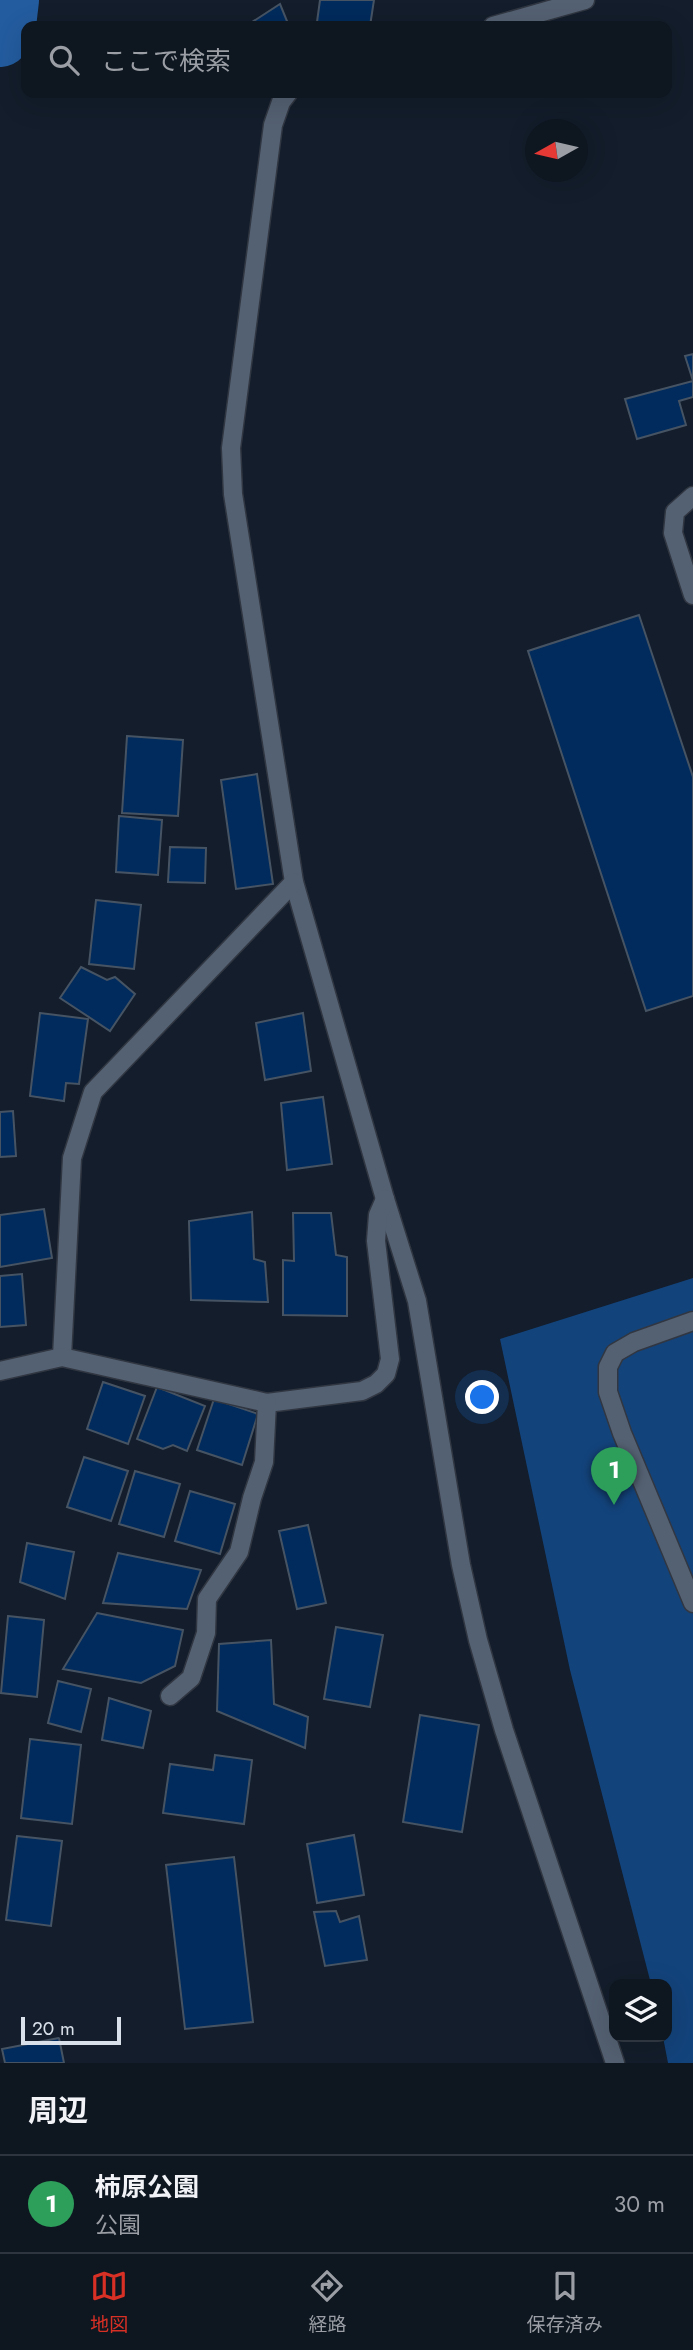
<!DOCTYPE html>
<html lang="ja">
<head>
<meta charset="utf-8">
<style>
	:root { --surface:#0e1620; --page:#171f29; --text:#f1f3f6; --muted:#9b9fa5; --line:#2e353e; --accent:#d93025 }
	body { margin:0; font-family:Jost,"Noto Sans JP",sans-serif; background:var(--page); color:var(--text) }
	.controls { position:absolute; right:21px; bottom:21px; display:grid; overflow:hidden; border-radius:14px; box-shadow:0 7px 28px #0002 }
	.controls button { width:63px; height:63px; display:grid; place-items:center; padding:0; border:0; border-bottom:2px solid var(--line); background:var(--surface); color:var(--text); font:35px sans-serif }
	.compass { position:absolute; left:525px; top:119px; width:63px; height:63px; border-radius:50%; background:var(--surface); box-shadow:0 7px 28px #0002; rotate:262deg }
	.scale { position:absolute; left:21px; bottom:18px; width:100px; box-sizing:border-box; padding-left:7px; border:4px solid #d9e0ea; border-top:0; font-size:19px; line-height:24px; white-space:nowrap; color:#d9e0ea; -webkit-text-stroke:5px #131d2b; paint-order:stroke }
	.you { position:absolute; left:483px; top:1398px; width:24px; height:24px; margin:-18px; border:5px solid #fff; border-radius:50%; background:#1a73e8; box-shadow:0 0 0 10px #1a73e833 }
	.badge { display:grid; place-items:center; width:46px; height:46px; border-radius:50%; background:var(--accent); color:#fff; font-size:23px; font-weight:700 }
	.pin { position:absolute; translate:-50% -58px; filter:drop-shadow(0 2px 4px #0008) }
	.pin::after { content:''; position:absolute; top:37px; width:24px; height:21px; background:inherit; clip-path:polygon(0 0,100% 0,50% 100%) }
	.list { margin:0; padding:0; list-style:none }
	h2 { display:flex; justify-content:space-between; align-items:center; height:91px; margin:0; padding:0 28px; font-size:30px }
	h2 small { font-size:23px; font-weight:400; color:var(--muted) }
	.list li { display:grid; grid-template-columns:46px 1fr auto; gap:21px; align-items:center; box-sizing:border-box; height:98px; padding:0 28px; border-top:2px solid var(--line) }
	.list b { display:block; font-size:26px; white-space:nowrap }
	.list p { margin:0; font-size:23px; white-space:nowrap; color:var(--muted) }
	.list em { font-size:23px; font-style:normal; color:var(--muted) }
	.icon { flex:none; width:38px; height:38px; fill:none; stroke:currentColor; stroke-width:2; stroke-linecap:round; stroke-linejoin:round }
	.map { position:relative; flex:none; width:693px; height:2063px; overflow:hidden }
	.search { position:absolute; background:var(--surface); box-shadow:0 7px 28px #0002; left:21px; right:21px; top:21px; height:77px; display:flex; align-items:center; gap:18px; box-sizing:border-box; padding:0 24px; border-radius:14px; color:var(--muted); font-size:26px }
	.sheet { height:189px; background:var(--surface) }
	nav { display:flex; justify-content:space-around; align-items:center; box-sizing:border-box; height:98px; border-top:2px solid var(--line); background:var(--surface); font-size:19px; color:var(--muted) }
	nav a { display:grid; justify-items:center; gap:4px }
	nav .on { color:var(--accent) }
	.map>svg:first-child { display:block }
	.green { fill:#13437b }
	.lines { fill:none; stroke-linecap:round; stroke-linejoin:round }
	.river { stroke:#235c9f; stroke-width:60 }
	.building { fill:#002b5c; stroke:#465363; stroke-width:2 }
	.service-casing { stroke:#313742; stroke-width:21 }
	.minor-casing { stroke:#313742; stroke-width:21 }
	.service { stroke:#546172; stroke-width:18 }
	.minor { stroke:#546172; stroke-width:18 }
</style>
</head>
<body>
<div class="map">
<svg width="693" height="2063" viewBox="0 0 693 2063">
	<rect width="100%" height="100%" fill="#131d2b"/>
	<!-- green -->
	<polygon class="green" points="693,1278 693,2063 668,2063 663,2037 667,2037 667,1984 651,1984 570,1670 500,1339"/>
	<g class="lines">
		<!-- river -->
		<polyline class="river" points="0,37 7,17 9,0"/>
	</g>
	<!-- building -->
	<g class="building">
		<polygon points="320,0 374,0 370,26 342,26 317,22"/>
		<polygon points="280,4 289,26 246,26"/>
		<polygon points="693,354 693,397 679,401 686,425 637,439 625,399 693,381 685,356"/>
		<polygon points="639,615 693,777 693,996 646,1011 528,651"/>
		<polygon points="127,736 183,740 178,816 122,813"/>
		<polygon points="257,774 273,884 236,889 221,780"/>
		<polygon points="119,816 162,820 158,875 116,872"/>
		<polygon points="170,847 206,848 205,883 168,882"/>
		<polygon points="96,900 141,905 134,969 89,964"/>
		<polygon points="81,967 107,980 115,977 135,994 110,1031 60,998"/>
		<polygon points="40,1013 88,1019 79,1084 66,1083 64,1101 30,1096"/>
		<polygon points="303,1013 311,1071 265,1080 256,1023"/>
		<polygon points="323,1097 332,1164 287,1170 281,1103"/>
		<polygon points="13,1111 16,1156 0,1157 0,1112"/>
		<polygon points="44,1209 52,1258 0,1267 0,1215"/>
		<polygon points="252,1212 254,1259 265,1262 268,1302 191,1300 189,1221"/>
		<polygon points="293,1213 331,1213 336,1255 347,1257 347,1316 283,1315 283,1260 294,1261"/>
		<polygon points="22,1274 26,1325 0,1327 0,1276"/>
		<polygon points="103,1382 145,1396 128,1444 87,1429"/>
		<polygon points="157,1387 205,1406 187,1451 173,1445 163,1449 137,1439"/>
		<polygon points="214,1399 258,1414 242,1465 197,1450"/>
		<polygon points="84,1457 128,1471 111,1521 67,1507"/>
		<polygon points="135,1471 180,1484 164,1537 119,1524"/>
		<polygon points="190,1491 235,1504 220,1554 175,1541"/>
		<polygon points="308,1525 326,1603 297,1609 279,1531"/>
		<polygon points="27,1543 74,1552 65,1599 20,1582"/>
		<polygon points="118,1553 201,1570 187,1609 103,1603"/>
		<polygon points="97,1613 183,1630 175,1666 141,1683 63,1669"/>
		<polygon points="8,1616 44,1620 37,1697 1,1693"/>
		<polygon points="336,1627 383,1635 370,1707 324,1699"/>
		<polygon points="271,1640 274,1704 308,1717 305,1748 217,1711 219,1644"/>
		<polygon points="58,1681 91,1689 81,1732 48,1723"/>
		<polygon points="109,1698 151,1711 143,1748 102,1740"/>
		<polygon points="420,1715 479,1725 462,1832 403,1822"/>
		<polygon points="30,1739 81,1745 72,1824 21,1818"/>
		<polygon points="215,1755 252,1760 244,1824 163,1813 170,1764 213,1770"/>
		<polygon points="354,1835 364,1895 317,1903 307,1844"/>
		<polygon points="17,1836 62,1841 51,1926 6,1920"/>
		<polygon points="234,1857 253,2022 185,2029 166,1865"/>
		<polygon points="336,1911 340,1922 359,1916 367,1960 325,1966 314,1912"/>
		<polygon points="59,2038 64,2063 5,2063 2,2049"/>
	</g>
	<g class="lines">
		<!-- service casing -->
		<g class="service-casing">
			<g id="service">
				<polyline points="693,496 675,512 673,533 693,595"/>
				<polyline points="693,1321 634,1342 615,1353 608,1367 608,1392 622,1433 693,1603"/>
			</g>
		</g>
		<!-- minor casing -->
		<g class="minor-casing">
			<g id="minor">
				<polyline points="493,26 585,0"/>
				<polyline points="288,93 281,102 273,125 231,448 233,494 294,882 385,1199 417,1301 461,1565 478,1640 504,1730 615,2063"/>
				<polyline points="62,1357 72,1158 93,1092 294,882"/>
				<polyline points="0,1371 62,1357 267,1403 362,1391 376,1384 386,1374 390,1359 376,1241 378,1215 385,1199"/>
				<polyline points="170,1696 191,1678 206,1633 207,1599 239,1552 252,1498 264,1462 267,1403"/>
			</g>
		</g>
		<!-- service -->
		<use href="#service" class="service"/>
		<!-- minor -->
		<use href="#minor" class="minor"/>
	</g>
</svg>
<div class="controls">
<button><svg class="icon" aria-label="layers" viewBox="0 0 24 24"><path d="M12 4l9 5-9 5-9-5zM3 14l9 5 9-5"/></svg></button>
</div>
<svg class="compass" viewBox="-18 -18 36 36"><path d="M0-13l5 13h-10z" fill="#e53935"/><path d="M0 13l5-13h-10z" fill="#9b9fa5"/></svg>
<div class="scale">20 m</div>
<div class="you"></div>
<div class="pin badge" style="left:614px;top:1505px;background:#2e9e5b">1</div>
<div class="search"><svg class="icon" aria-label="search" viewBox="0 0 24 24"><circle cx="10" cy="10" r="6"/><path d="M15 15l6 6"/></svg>ここで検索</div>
</div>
<section class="sheet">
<h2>周辺<small></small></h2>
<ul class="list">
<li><span class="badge" style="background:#2e9e5b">1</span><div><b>柿原公園</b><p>公園</p></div><em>30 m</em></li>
</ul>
</section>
<nav>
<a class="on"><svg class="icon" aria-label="map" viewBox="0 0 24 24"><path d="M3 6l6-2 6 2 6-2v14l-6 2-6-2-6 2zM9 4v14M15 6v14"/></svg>地図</a>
<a><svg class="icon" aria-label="directions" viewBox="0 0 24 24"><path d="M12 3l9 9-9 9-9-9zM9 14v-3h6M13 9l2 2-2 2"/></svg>経路</a>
<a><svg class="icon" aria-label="saved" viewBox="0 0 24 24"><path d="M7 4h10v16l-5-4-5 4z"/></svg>保存済み</a>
</nav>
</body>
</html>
